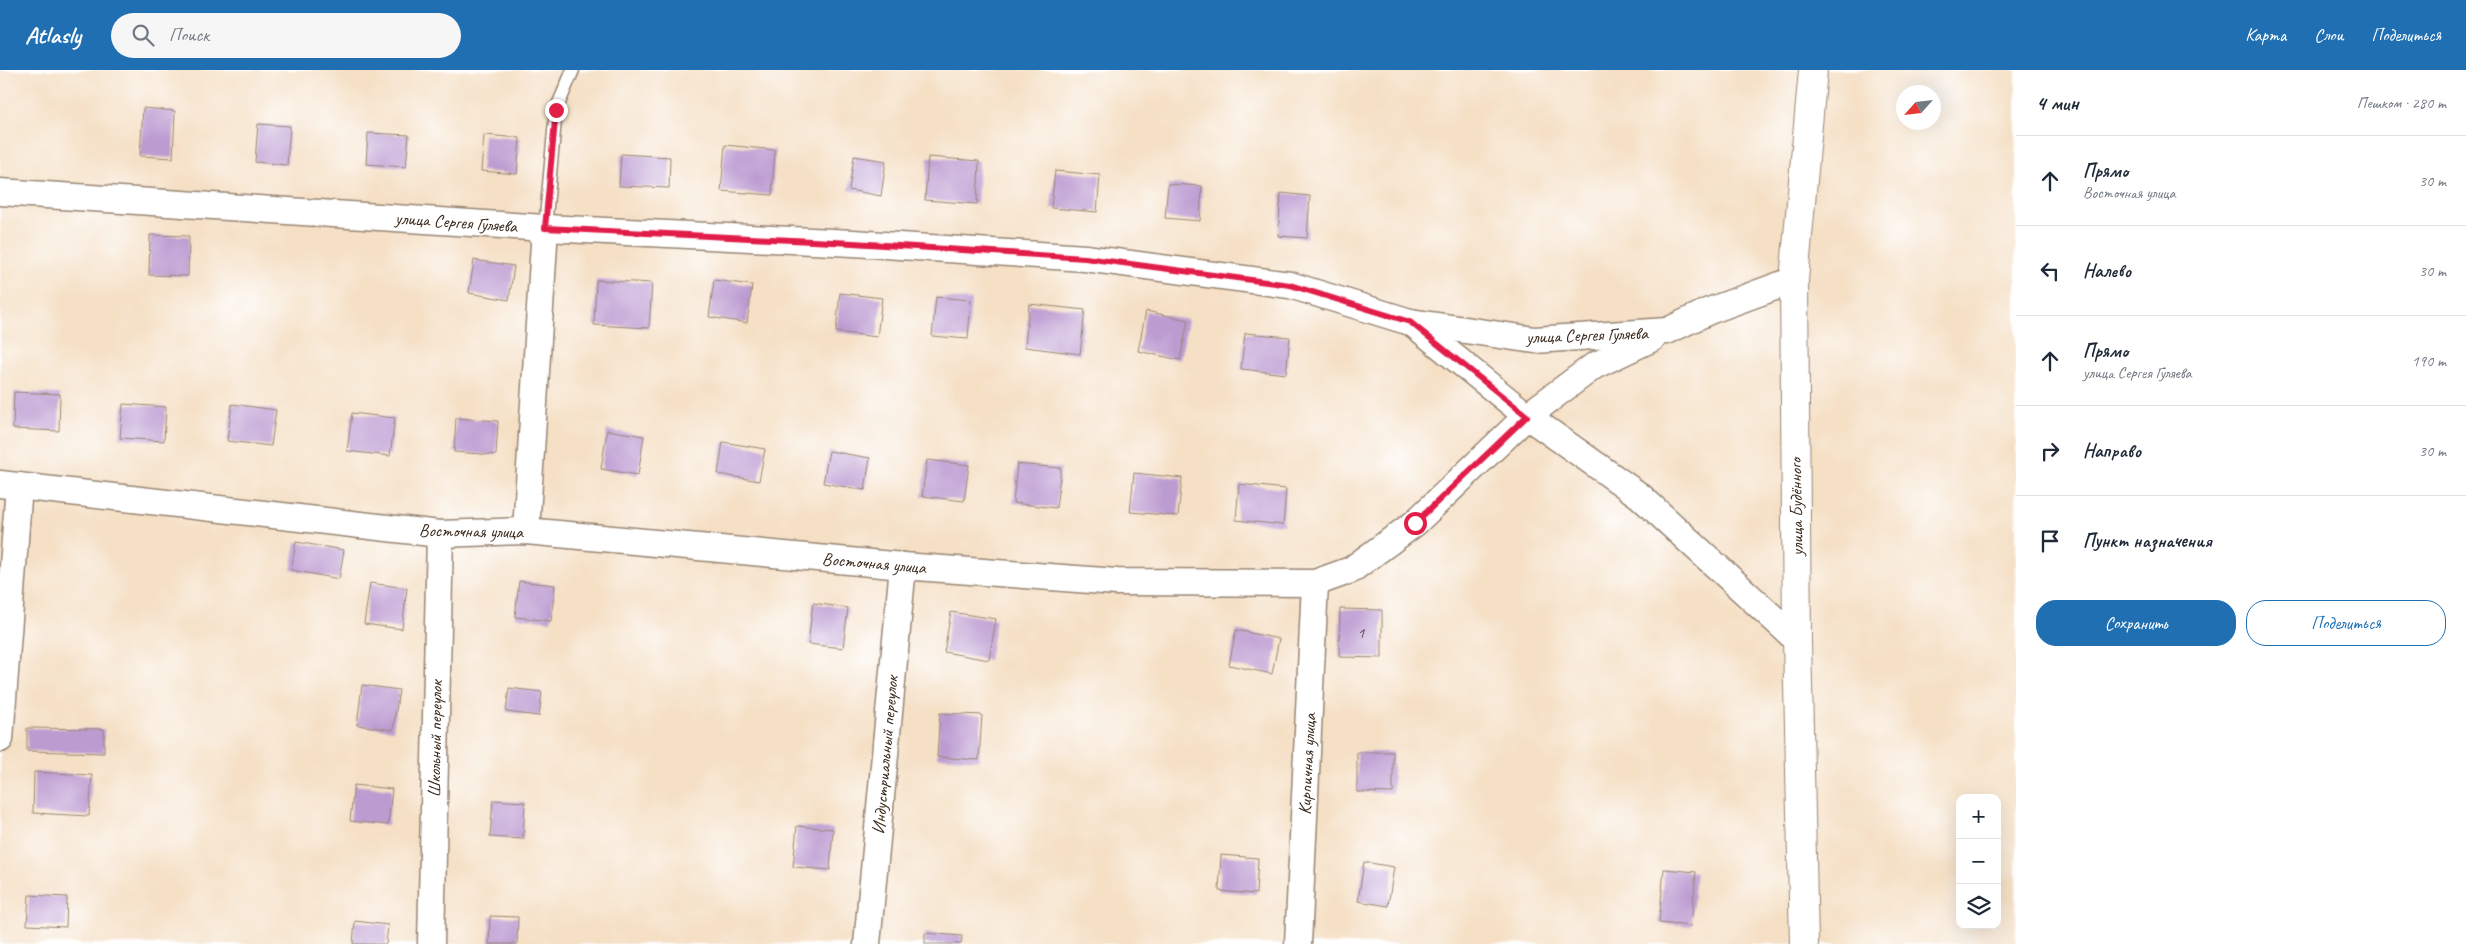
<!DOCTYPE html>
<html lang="ru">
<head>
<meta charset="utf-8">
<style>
	:root { --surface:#fff; --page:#f6f6f7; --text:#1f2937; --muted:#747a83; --line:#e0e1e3; --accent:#1f6fb2 }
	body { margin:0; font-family:Caveat,sans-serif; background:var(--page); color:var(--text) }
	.controls { position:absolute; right:15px; bottom:15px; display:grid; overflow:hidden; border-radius:10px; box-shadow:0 5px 20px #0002 }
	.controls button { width:45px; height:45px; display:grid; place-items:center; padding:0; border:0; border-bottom:1px solid var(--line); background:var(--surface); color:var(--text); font:25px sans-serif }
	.compass { position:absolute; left:1896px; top:15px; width:45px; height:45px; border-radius:50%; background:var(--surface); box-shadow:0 5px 20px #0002; rotate:243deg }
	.stop { position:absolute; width:15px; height:15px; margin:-11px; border:4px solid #e11d48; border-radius:50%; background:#fff }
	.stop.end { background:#e11d48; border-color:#fff; box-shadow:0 1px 5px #0008 }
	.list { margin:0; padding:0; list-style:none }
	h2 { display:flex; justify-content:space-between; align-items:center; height:65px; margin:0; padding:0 20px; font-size:21px }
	h2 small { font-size:16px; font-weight:400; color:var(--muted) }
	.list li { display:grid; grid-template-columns:32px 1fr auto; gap:15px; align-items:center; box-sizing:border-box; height:90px; padding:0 20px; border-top:1px solid var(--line) }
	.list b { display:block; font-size:19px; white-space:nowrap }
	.list p { margin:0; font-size:16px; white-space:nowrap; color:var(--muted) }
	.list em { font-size:16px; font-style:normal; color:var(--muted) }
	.actions { display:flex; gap:10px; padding:15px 20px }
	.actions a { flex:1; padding:11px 0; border:1px solid var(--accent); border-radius:20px; text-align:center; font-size:18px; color:var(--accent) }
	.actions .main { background:var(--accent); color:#fff }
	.icon { flex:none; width:28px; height:28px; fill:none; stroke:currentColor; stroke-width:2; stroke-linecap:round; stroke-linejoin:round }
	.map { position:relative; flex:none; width:2016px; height:874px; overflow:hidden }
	header { display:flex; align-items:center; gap:30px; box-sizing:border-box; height:70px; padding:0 25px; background:var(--accent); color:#fff }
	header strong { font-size:24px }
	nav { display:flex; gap:28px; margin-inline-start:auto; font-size:18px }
	.search { width:350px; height:45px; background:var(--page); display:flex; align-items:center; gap:12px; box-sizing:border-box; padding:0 18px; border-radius:28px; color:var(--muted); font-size:19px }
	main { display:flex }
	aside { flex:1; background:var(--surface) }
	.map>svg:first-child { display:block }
	.building { fill:#bc9bd1 }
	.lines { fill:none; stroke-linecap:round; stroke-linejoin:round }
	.lane-casing { stroke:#988572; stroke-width:15 }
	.street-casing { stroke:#988572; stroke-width:29 }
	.secondary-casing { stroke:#988572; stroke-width:30 }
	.lane { stroke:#fff; stroke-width:12 }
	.street { stroke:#fff; stroke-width:26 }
	.secondary { stroke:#fff; stroke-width:28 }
	.route { stroke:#e11d48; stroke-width:6 }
	.labels { text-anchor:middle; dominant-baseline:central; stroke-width:4; stroke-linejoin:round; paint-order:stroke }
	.number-label { font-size:15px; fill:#5b464b }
	.street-label { font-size:18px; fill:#3b2a1e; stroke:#fff }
</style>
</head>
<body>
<header>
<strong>Atlasly</strong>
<div class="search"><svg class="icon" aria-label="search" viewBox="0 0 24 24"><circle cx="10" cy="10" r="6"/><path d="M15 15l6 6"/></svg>Поиск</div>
<nav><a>Карта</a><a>Слои</a><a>Поделиться</a></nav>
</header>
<main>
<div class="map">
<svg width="2016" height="874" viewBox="0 0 2016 874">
	<rect width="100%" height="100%" fill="#fff"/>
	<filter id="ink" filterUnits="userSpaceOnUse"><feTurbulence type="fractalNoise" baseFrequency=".02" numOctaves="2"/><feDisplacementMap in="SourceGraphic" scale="10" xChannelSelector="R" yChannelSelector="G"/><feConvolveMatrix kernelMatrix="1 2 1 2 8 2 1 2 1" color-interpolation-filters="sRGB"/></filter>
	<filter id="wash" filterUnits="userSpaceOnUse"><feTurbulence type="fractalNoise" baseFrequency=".0096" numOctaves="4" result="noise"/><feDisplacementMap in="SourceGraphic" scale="20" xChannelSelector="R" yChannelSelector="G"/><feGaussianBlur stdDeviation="1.12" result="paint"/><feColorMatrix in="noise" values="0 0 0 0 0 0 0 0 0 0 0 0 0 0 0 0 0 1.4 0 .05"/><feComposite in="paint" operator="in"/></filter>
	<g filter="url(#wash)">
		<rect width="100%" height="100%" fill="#f5e0c6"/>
		<g id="blocks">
			<!-- building -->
			<g class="building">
				<polygon points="143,38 175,41 173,88 140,86"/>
				<polygon points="258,54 290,56 287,95 255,92"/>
				<polygon points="368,63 409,65 406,97 366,94"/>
				<polygon points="484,65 520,68 517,104 481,101"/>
				<polygon points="725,75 775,80 772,125 721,121"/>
				<polygon points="621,84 670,87 669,118 619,116"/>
				<polygon points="854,86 886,91 881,126 849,120"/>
				<polygon points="928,87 979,91 977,134 925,130"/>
				<polygon points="1055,101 1100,105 1097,142 1051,138"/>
				<polygon points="1168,114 1202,116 1200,151 1165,148"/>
				<polygon points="1281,123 1310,126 1307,168 1278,166"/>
				<polygon points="150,165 189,166 188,206 149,205"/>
				<polygon points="474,190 514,196 509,230 469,223"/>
				<polygon points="596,210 652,213 649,258 594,255"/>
				<polygon points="714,210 752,215 747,253 709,247"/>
				<polygon points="840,223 882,228 877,267 836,262"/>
				<polygon points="936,227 971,230 968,269 932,266"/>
				<polygon points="1029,234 1085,240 1080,284 1025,277"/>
				<polygon points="1146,241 1188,250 1180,290 1138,281"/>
				<polygon points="1245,263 1290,267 1286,304 1241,299"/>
				<polygon points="14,322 60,324 59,361 13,359"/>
				<polygon points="123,334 166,337 164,371 120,368"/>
				<polygon points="232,334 276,340 271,376 227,371"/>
				<polygon points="352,343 395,348 390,386 347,381"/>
				<polygon points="456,348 498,351 496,385 454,382"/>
				<polygon points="607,360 644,366 638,405 601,399"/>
				<polygon points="723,372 765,379 759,411 718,404"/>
				<polygon points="829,381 870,388 865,420 823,413"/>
				<polygon points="927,390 969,395 964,431 922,426"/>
				<polygon points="1017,394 1061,398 1056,438 1013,433"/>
				<polygon points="1134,403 1182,408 1178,446 1130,442"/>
				<polygon points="1239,414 1286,419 1283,455 1236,450"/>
				<polygon points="296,472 344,480 339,509 291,500"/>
				<polygon points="519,511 555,515 551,551 515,547"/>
				<polygon points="370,513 407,518 402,559 364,554"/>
				<polygon points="813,533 848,538 843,578 808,574"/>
				<polygon points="1340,539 1382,540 1382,588 1339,587"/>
				<polygon points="951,542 996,549 989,590 944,582"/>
				<polygon points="1236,560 1279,569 1272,604 1229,595"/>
				<polygon points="362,615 399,620 393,660 357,655"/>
				<polygon points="509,618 542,622 539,646 506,642"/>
				<polygon points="940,643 982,645 979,690 937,687"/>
				<polygon points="27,658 104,659 104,683 27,681"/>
				<polygon points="1357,682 1393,682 1393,723 1357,722"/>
				<polygon points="34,702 92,705 89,746 33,743"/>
				<polygon points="354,715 392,719 388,755 350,751"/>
				<polygon points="493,730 525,732 523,769 490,767"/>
				<polygon points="797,756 833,759 830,800 793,797"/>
				<polygon points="1221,785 1258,788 1256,824 1219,821"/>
				<polygon points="1364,792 1394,797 1388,836 1358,831"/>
				<polygon points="1664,799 1696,802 1691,856 1659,853"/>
				<polygon points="29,825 67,827 66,857 27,855"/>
				<polygon points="490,846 518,847 517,874 489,874"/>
				<polygon points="355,851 388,855 386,874 353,874"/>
				<polygon points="925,863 962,866 961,874 925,874"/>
			</g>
		</g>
	</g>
	<g filter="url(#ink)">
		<use href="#blocks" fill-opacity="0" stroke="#988572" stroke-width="1"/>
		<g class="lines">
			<!-- lane casing -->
			<g class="lane-casing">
				<polyline id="lane" points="545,158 556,40 573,0"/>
			</g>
			<!-- street casing -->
			<g class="street-casing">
				<g id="street">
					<polyline points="0,122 545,158 853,173 1085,188 1290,215 1410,252 1535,270 1667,261 1709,241 1794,210"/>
					<polyline points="1411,252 1527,346 1640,426 1797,570"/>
					<polyline points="0,414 440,464 526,461 903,496 1117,512 1315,513 1351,500 1415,453 1527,346 1594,296 1653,268"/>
					<polyline points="526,461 545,158"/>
					<polyline points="0,669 19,416"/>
					<polyline points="431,874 440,464"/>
					<polyline points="867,874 903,496"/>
					<polyline points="1298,874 1315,513"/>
				</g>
			</g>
			<!-- secondary casing -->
			<g class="secondary-casing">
				<polyline id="secondary" points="1804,874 1797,570 1794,210 1813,0"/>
			</g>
			<!-- lane -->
			<use href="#lane" class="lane"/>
			<!-- street -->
			<use href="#street" class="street"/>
			<!-- secondary -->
			<use href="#secondary" class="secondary"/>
		</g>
	</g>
	<g class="lines" filter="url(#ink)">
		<!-- route -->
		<polyline class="route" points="556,40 545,158 853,173 1085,188 1290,215 1410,252 1527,346 1415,453"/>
	</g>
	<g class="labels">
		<!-- number labels -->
		<g class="number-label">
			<text x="1361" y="563">1</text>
		</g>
		<!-- street labels -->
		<g class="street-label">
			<text transform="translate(456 152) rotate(4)">улица Сергея Гуляева</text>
			<text transform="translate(1587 265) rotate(-2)">улица Сергея Гуляева</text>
			<text transform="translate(1796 437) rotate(-91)">улица Будённого</text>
			<text transform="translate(471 461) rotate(1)">Восточная улица</text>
			<text transform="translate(874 493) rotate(5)">Восточная улица</text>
			<text transform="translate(435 669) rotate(-89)">Школьный переулок</text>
			<text transform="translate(885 685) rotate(-85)">Индустриальный переулок</text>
			<text transform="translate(1307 694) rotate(-87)">Кирпичная улица</text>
		</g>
	</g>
</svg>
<div class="controls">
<button>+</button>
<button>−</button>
<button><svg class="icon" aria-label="layers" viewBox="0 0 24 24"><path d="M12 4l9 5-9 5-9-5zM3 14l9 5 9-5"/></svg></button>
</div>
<svg class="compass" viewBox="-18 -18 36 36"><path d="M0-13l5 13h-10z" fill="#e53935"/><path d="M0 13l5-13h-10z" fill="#747a83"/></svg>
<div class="stop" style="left:1415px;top:453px"></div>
<div class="stop end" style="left:556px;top:40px"></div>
</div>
<aside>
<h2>4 мин<small>Пешком · 280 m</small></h2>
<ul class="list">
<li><svg class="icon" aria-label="ahead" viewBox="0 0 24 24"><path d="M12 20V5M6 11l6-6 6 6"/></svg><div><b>Прямо</b><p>Восточная улица</p></div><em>30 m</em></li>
<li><svg class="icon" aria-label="left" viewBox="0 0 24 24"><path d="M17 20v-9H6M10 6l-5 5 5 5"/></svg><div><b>Налево</b></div><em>30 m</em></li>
<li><svg class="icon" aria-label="ahead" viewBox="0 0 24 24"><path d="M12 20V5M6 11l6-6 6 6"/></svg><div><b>Прямо</b><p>улица Сергея Гуляева</p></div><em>190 m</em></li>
<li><svg class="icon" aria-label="right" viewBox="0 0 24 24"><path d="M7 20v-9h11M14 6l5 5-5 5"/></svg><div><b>Направо</b></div><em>30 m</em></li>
<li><svg class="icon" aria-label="arrive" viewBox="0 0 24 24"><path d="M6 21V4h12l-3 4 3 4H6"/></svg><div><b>Пункт назначения</b></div></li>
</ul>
<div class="actions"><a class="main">Сохранить</a><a>Поделиться</a></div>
</aside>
</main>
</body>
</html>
